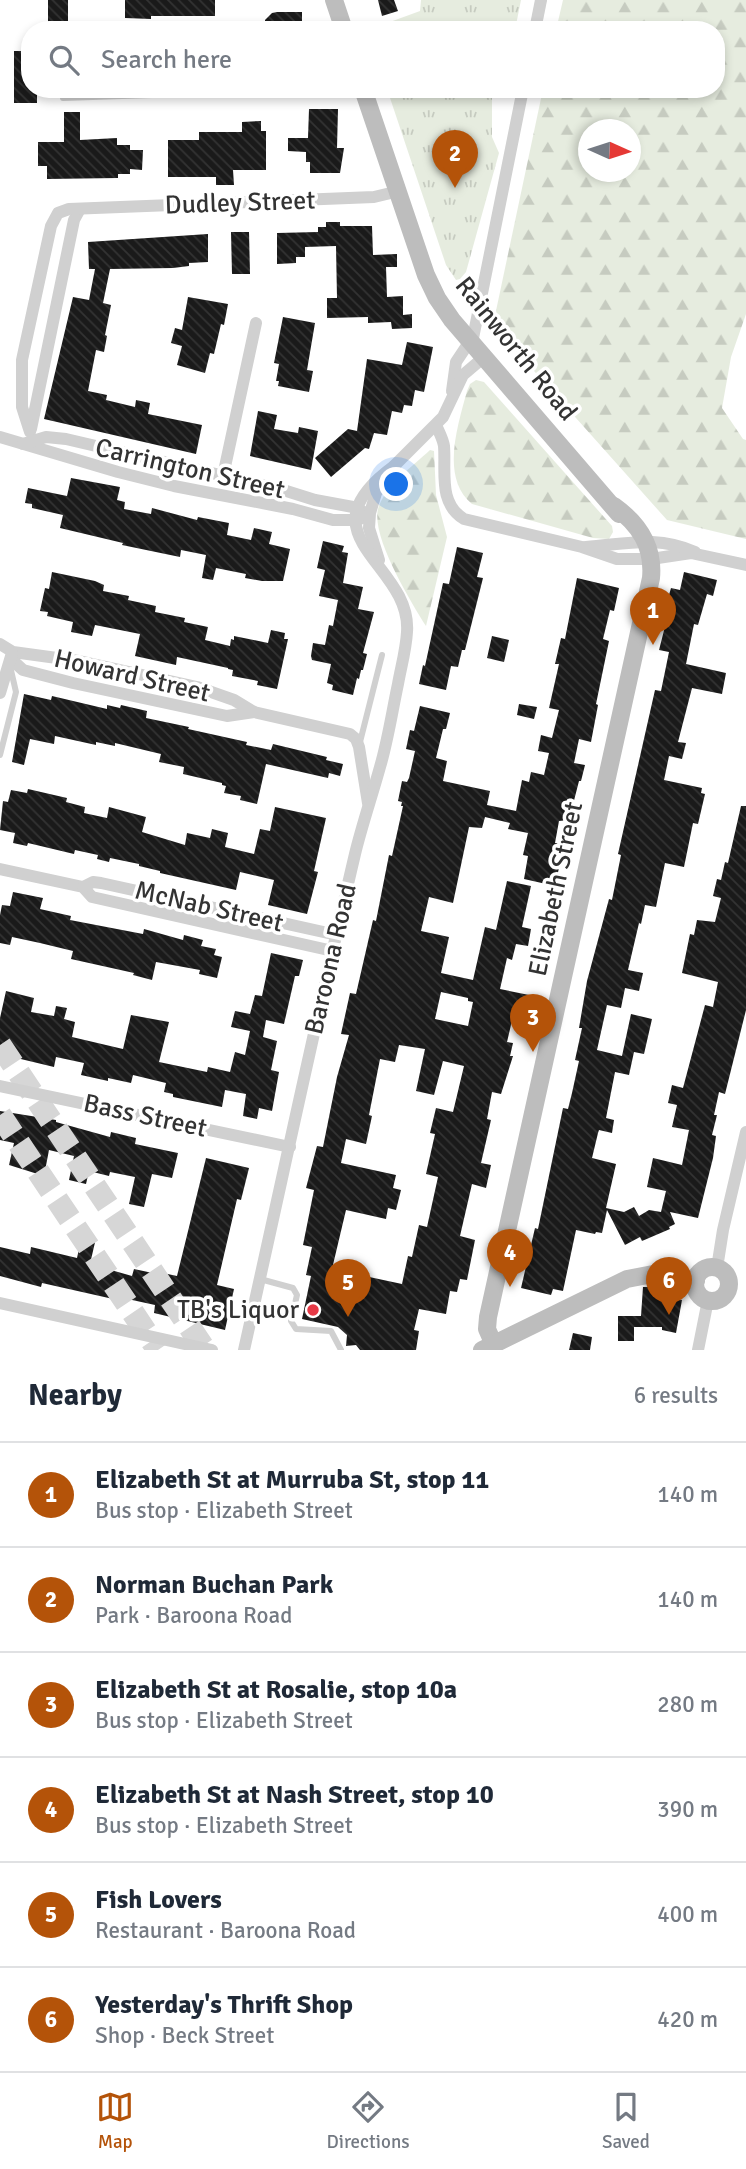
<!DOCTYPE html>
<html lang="en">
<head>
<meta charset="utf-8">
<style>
	:root { --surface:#fff; --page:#f2f2f3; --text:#1f2937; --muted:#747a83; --line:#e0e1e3; --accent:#b45309 }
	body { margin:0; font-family:Signika,sans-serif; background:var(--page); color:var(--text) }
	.compass { position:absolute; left:578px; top:119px; width:63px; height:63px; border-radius:50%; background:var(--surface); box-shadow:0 4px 10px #0003; rotate:93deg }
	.you { position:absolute; left:397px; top:485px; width:24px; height:24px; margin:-18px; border:5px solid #fff; border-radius:50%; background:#1a73e8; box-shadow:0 0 0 10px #1a73e833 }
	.badge { display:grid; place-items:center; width:46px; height:46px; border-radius:50%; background:var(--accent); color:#fff; font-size:23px; font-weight:700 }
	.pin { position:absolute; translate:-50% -58px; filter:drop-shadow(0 2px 4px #0008) }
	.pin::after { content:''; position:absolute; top:37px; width:24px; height:21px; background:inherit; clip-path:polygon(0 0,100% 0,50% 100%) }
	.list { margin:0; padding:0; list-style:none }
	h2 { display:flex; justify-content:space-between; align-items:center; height:91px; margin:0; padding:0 28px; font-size:30px }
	h2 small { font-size:23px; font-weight:400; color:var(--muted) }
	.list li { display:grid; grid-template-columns:46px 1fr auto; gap:21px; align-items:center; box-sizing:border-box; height:105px; padding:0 28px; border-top:2px solid var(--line) }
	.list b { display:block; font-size:26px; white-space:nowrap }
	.list p { margin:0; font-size:23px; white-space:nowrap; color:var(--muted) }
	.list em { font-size:23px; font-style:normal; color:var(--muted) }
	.icon { flex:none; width:38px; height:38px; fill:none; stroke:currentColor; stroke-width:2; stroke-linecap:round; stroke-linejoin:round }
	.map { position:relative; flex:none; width:746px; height:1350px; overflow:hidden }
	.search { position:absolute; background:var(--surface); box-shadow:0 4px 10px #0003; left:21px; right:21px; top:21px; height:77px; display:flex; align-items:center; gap:18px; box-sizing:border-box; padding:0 24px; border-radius:28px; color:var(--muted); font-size:26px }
	.sheet { height:721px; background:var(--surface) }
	nav { display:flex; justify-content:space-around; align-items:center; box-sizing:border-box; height:98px; border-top:2px solid var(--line); background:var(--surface); font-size:19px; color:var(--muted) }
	nav a { display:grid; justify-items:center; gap:4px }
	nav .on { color:var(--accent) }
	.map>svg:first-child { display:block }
	.grass { fill:url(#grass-tufts) }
	.forest { fill:url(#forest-firs); fill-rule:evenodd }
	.building { fill:url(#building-back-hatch); fill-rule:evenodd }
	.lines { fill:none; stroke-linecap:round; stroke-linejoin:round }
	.highway-tunnel { stroke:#d6d6d6; stroke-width:23; stroke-dasharray:23 11; stroke-linecap:butt }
	.lane { stroke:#d0d0d0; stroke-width:6 }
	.street { stroke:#d0d0d0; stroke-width:12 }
	.secondary { stroke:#bdbdbd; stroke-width:18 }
	.poi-dot { fill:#e63946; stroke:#fff; stroke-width:2.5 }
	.labels { text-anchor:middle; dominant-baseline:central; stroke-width:7; stroke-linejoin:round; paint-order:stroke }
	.street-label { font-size:26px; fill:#333; stroke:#fff }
	.poi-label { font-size:26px; fill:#333; stroke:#fff; text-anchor:end }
</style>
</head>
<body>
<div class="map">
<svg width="746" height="1350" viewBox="0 0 746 1350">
	<defs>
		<pattern id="grass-tufts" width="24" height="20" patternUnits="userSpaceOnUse" patternTransform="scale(1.75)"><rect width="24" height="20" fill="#e6ecdf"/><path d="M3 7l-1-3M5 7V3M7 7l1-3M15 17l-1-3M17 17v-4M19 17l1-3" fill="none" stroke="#c6cbc0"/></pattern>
		<pattern id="forest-firs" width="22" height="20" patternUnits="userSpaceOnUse" patternTransform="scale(1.75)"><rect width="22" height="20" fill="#e6ecdf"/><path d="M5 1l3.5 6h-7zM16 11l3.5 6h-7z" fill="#c6cbc0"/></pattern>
		<pattern id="building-back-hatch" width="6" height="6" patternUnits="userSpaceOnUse" patternTransform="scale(1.75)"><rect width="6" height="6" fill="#1a1a1a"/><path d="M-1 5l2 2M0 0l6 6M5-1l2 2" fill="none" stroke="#333"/></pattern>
	</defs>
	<rect width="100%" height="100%" fill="#fff"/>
	<!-- grass -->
	<g class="grass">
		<polygon points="421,0 521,0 515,30 368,30 420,11"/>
		<polygon points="387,89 492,89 492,137 499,153 466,272 460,279 456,280 446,265"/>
	</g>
	<!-- forest -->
	<g class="forest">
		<path d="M563,0H746V314L731,357L722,408L743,439L746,440V539L667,520L493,325L543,89H716V30H556ZM588,130H630V172H588Z"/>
		<path d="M476,380L484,382L612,526L613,532L609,539L593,538L472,504C440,478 458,425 467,391L470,384Z"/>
		<path d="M430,450L434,451L436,495L447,537L426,626C411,602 368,532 379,506C388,483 412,467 430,450Z"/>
	</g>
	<!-- building -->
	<g class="building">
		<rect x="48" y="0" width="20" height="26"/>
		<polygon points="125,0 215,0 215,16 151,16 151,19 125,18"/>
		<polygon points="378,0 394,0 398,11 382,16"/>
		<polygon points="277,12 302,12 302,30 265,30 265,20 272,13"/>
		<polygon points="14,51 30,51 30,89 37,89 37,103 14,103"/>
		<polygon points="309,109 338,109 337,148 344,148 340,173 310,173 310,162 306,162 306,152 288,151 288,138 308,138"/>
		<polygon points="64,112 80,112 80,140 117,138 117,145 130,145 130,150 143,150 142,170 130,169 130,174 118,174 118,178 47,179 47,166 38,166 38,142 64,142"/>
		<polygon points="261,121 261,131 266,131 266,170 233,170 234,185 216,185 216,177 168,177 168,140 199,140 199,132 242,132 242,122"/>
		<polygon points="326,222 340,222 340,226 372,226 373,255 397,254 397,267 386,267 387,297 403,296 403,315 412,314 412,328 392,329 391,322 368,323 368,317 327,318 327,298 337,298 336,246 305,247 305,257 296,257 296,263 277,264 277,233 318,232 318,227 326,227"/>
		<polygon points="231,232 249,232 250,274 232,274"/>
		<polygon points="208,234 208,262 189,263 189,266 173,268 110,269 103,303 111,305 105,335 107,336 104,352 96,350 88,391 107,395 106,400 135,407 136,400 150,403 148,414 202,425 196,454 44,419 73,297 89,300 95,269 89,269 88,242"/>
		<polygon points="188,297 228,304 224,325 221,324 214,354 210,353 205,373 177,365 182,346 171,343 175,328 182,330"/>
		<polygon points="283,317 315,323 307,370 313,371 309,392 278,386 279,381 276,381 279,364 274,363"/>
		<polygon points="407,342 433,347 424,392 415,390 412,406 404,405 402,413 392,411 387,435 374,433 369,449 365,448 331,477 315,458 348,429 357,431 367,359 402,365"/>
		<polygon points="258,411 277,415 274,429 298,433 299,427 318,431 311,470 250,456"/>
		<polygon points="71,478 120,487 117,500 125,502 124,509 151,514 152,508 197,520 198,517 229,523 227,535 251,540 254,528 272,532 269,544 290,549 283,581 262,581 245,578 246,574 216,568 213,580 202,578 206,555 181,550 180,557 122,545 123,543 60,528 63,515 32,508 32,504 25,503 28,488 67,496"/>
		<polygon points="323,541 344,546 342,552 348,553 343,583 363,587 358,609 374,612 363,653 367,654 363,670 361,670 359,679 357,678 353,695 332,690 333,685 327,683 331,664 312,660 311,656 313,643 325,645 329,625 333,626 338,600 319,596 325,570 317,568"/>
		<polygon points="457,547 483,553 477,577 483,578 465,650 462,650 458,667 451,666 446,690 419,684 423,665 425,666 443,583 449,584"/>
		<polygon points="52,572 95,581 104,585 103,591 129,596 128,600 156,606 155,612 185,618 184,622 208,627 205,640 230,646 231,639 234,640 234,636 268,643 271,630 285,633 284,639 288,639 277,689 257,685 258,681 232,676 233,670 228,669 228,668 177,657 176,665 135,656 140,634 95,625 92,636 71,632 73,622 47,616 48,612 40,611 45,588 49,589"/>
		<polygon points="684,572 717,580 713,596 707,594 698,625 694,624 686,664 726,673 722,694 692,688 678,742 686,743 682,759 669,756 664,780 702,788 701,793 705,794 698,824 693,823 684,867 665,863 656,907 645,905 641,924 639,923 628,970 643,973 639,991 625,988 621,1008 607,1005 597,1050 622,1056 631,1014 652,1019 644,1054 634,1052 629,1075 615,1072 606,1118 614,1120 612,1133 599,1130 598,1133 592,1158 616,1164 606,1208 624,1212 634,1207 639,1216 649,1210 661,1212 666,1191 647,1187 653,1158 682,1165 689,1130 672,1127 677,1105 668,1103 672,1085 683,1088 705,1005 713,1007 718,982 682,973 690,934 694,935 697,920 715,922 721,898 713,896 717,879 721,880 725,862 728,863 741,806 746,806 746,1010 725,1094 719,1092 714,1115 717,1115 712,1135 716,1136 713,1158 698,1218 670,1212 675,1224 669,1227 670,1229 642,1241 640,1237 625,1245 607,1210 602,1233 596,1232 595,1234 576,1230 563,1291 553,1289 551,1295 521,1288 535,1228 538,1229 563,1108 568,1109 572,1093 579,1061 575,1060 582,1028 579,1028 587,981 609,899 612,900 621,855 618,854 655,690 661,691 669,652 659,650 671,603 667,602 671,588 680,590"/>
		<path d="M577,578L619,588L614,611L610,610L603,639L609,641L596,704L598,705L591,742L579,739L574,763L585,765L581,781H579L569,820L559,821L555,843L564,845L555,886L524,879L528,856L523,855L528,833L508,829L510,823L485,817L482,828L469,827L453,903L429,897L421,931L449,937L441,973L473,980L485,927L496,930L507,881L531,886L522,927L531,929L528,946L516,944L512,960L507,958L500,989L529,995L525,1014L514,1012L507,1042L513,1043L510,1056H513L501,1094L492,1092L487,1119L491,1120L481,1163L491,1165L486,1188L472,1184L460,1236L475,1240L467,1280L460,1279L457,1292L450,1291L446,1314L419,1309L414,1330L419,1331L416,1350H360L356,1345L346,1346L347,1335L338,1327L302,1319L311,1276L306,1275L312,1247L303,1245L314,1190L306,1188L317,1146L323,1147L337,1077L349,1035L341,1034L350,993L356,994L373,920L376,921L389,855L392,856L403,806H401L402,802L398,801L402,781L407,782L409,778L415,751L406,749L410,730L414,731L420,706L450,713L446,729H443L436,758L447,761L443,781L490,791L487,805L516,811L522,780L529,782L531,772L544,775L549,753L538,751L541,735L552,738L559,710L549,708L559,664H555L561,638L565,639ZM441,992L468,998V1001L473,1002L468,1026L435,1019ZM399,1045L425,1049L416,1091L434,1095L443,1061L464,1066L453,1112L436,1108L430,1133L435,1134L426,1174L438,1177L427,1227L419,1225L412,1257L408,1256L402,1284L332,1269L346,1210L386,1219L388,1208L396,1210L401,1190L393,1188L396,1175L341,1163L346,1139L366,1144L372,1116L369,1115L380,1059L395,1062Z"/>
		<polygon points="492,636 509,640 504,662 487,658"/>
		<polygon points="24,694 51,700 52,696 107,709 107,705 120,708 121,705 147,711 146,718 189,727 188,729 247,742 246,745 271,750 273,744 327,757 326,760 343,764 340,776 329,773 328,778 266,764 257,804 240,800 241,796 224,793 226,786 222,785 222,783 183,774 184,767 159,762 161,754 115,743 115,746 96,742 96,745 55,736 54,744 30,739 24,765 12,762"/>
		<polygon points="519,704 537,707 534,719 517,715"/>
		<polygon points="28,789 67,798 66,802 85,807 84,813 107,818 109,807 146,817 142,832 185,845 187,833 210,838 212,829 228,833 225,847 254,854 260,829 270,831 275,807 326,818 314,871 318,872 307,914 268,905 274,880 240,872 236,890 160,873 160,871 139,866 139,864 110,858 109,862 97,859 98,855 75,850 74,854 28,843 27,846 13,843 15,833 0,830 3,801 8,802 11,790 27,793"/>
		<polygon points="13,892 43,898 40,909 71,916 70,920 143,934 144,929 183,940 184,935 203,940 201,946 216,949 214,955 222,957 217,978 199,974 200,970 156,962 152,980 133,975 134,973 71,959 73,951 40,943 12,937 10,945 0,943 0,915 2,905 10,906"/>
		<polygon points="271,953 303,960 299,976 295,976 284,1024 266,1020 263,1037 277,1041 271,1070 279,1072 272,1111 259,1108 257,1119 243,1116 246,1094 225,1090 222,1107 173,1097 173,1094 164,1092 166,1083 133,1075 131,1083 108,1078 108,1081 81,1075 84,1063 56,1057 54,1067 0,1054 0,1018 6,991 34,998 31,1012 54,1016 56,1006 67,1008 64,1019 75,1022 72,1037 123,1049 131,1015 169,1022 159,1062 207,1072 208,1067 230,1072 235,1052 245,1055 250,1031 231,1027 235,1011 250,1014 255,995 262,996"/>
		<polygon points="0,1111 56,1120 56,1122 110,1137 111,1132 136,1138 135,1144 178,1153 172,1178 152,1174 144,1207 129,1204 135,1177 110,1172 109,1176 89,1171 86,1184 69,1180 74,1156 49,1150 44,1176 9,1165 14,1143 0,1140"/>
		<polygon points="206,1158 249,1168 241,1200 237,1199 217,1285 234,1289 225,1330 154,1313 155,1305 123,1298 122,1301 42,1283 41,1287 0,1276 0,1247 30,1254 31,1247 77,1258 82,1235 96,1238 90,1264 132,1276 134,1269 162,1275 163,1273 177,1276"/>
		<polygon points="643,1287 655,1287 655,1294 682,1300 676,1333 662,1330 662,1327 634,1327 634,1341 618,1341 618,1316 641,1316"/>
		<polygon points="573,1333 592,1337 590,1350 569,1350"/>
	</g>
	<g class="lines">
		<!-- highway-tunnel -->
		<g class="highway-tunnel">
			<polyline points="0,1045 205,1350"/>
			<polyline points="0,1115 158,1350"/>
		</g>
		<!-- lane -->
		<g class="lane">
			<polyline points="63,98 330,89"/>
			<polyline points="360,742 382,655"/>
			<polyline points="0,755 16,692 10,666"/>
			<polyline points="260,1279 293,1288 297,1295 291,1321 296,1329 331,1331 341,1350"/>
		</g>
		<!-- street -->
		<g class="street">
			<polyline points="535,30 541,0"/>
			<polyline points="472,343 523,89"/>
			<polyline points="452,391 456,362 470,341"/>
			<path d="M436,425C439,432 443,439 444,446C446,472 438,503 464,519L582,547L617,559H651L691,553L746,565"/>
			<polyline points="31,429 74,220 80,209"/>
			<polyline points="30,432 22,407 22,360 51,226 58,213 69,209 374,197 399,191"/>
			<polyline points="0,437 118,472 174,486 293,509 333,520 356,520 369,516"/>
			<polyline points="23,444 46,437 66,439 280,489 315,500 353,507 362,511"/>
			<polyline points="223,476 256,323"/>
			<path d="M586,547C627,544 656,535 695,552"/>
			<polyline points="379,560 369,528 370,513 376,493 394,466 443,417 463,375 483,358"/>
			<polyline points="0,644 13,652 79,661 197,687 234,700 254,712 350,734 356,739 359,747 368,803"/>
			<polyline points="11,659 23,670 73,683 227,716 254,712"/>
			<polyline points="0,693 12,653"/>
			<polyline points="0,869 83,887 92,897 333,951"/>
			<polyline points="83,887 93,882 101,883 337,935"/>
			<polyline points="0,1086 290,1147"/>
			<polyline points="717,1268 723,1230 746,1132"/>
			<polyline points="0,1303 212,1350"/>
			<path d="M244,1350C281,1185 316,1019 355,854C362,825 372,796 380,767C388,740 392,712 398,684C401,667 406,650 407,632C412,563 298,536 394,466"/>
			<polyline points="698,1350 708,1300"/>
		</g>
		<!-- secondary -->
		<g class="secondary">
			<polyline points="334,0 344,30"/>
			<polyline points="363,89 426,275 437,298 452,320 619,514"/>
			<circle cx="712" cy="1284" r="17"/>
			<path d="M494,1345L487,1329L488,1317L651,578C654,546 639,524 614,506"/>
			<polyline points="482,1350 627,1279 653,1274 696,1281"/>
		</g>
	</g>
	<!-- markers -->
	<circle class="poi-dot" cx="313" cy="1310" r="7"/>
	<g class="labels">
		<!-- street labels -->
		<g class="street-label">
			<text transform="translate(240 203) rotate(-2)">Dudley Street</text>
			<text transform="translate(516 349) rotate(51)">Rainworth Road</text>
			<text transform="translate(190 469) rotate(13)">Carrington Street</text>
			<text transform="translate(132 676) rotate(13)">Howard Street</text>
			<text transform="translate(556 889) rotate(-78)">Elizabeth Street</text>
			<text transform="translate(209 907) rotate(13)">McNab Street</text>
			<text transform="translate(331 959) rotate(-77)">Baroona Road</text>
			<text transform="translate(145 1116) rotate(12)">Bass Street</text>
		</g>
		<!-- poi labels -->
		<g class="poi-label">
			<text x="299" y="1310">TB's Liquor</text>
		</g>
	</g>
</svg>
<svg class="compass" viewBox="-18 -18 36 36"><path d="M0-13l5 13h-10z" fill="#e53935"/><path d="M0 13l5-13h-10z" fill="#747a83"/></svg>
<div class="you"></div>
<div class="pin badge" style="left:653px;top:645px">1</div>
<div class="pin badge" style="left:455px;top:188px">2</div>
<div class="pin badge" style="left:533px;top:1052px">3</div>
<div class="pin badge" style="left:510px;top:1287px">4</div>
<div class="pin badge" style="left:348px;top:1317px">5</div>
<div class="pin badge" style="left:669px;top:1315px">6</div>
<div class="search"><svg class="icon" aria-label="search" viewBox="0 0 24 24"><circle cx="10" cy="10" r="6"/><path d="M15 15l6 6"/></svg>Search here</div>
</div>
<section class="sheet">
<h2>Nearby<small>6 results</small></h2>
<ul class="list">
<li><span class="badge">1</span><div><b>Elizabeth St at Murruba St, stop 11</b><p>Bus stop · Elizabeth Street</p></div><em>140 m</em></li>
<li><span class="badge">2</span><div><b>Norman Buchan Park</b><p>Park · Baroona Road</p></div><em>140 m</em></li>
<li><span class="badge">3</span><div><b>Elizabeth St at Rosalie, stop 10a</b><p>Bus stop · Elizabeth Street</p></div><em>280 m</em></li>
<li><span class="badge">4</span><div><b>Elizabeth St at Nash Street, stop 10</b><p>Bus stop · Elizabeth Street</p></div><em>390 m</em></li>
<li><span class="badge">5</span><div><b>Fish Lovers</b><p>Restaurant · Baroona Road</p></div><em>400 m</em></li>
<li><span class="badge">6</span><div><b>Yesterday's Thrift Shop</b><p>Shop · Beck Street</p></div><em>420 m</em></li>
</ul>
</section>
<nav>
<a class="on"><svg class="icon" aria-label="map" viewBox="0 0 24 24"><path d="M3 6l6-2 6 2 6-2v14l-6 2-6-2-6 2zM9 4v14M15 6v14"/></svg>Map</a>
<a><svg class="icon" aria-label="directions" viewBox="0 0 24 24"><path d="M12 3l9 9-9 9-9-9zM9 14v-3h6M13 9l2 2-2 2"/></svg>Directions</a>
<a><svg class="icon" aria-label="saved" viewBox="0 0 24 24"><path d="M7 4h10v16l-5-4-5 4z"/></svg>Saved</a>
</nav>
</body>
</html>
